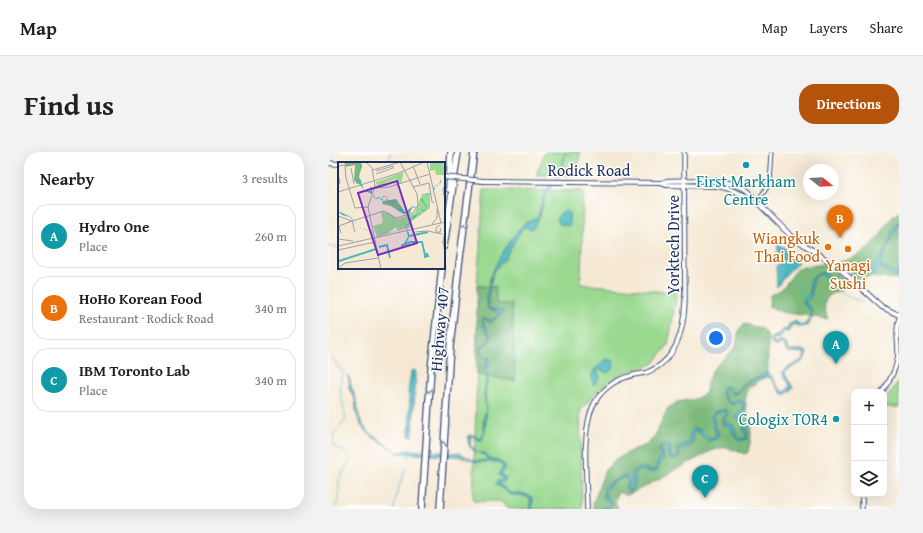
<!DOCTYPE html>
<html lang="en">
<head>
<meta charset="utf-8">
<style>
	:root { --surface:#fff; --page:#f2f2f2; --text:#222; --muted:#767676; --line:#e0e0e0; --accent:#b45309 }
	body { margin:0; font-family:"Gentium Book Plus",serif; background:var(--page); color:var(--text) }
	.controls { position:absolute; right:12px; bottom:12px; display:grid; overflow:hidden; border-radius:8px; box-shadow:0 4px 16px #0002 }
	.controls button { width:36px; height:36px; display:grid; place-items:center; padding:0; border:0; border-bottom:1px solid var(--line); background:var(--surface); color:var(--text); font:20px sans-serif }
	.compass { position:absolute; left:475px; top:12px; width:36px; height:36px; border-radius:50%; background:var(--surface); box-shadow:0 4px 16px #0002; rotate:108deg }
	.you { position:absolute; left:388px; top:186px; width:14px; height:14px; margin:-10px; border:3px solid #fff; border-radius:50%; background:#1a73e8; box-shadow:0 0 0 6px #1a73e833 }
	.badge { display:grid; place-items:center; width:26px; height:26px; border-radius:50%; background:var(--accent); color:#fff; font-size:13px; font-weight:700 }
	.pin { position:absolute; translate:-50% -33px; filter:drop-shadow(0 1px 2px #0008) }
	.pin::after { content:''; position:absolute; top:21px; width:14px; height:12px; background:inherit; clip-path:polygon(0 0,100% 0,50% 100%) }
	.list { margin:0; padding:0; list-style:none }
	h2 { display:flex; justify-content:space-between; align-items:center; height:52px; margin:0; padding:0 16px; font-size:17px }
	h2 small { font-size:13px; font-weight:400; color:var(--muted) }
	.list li { display:grid; grid-template-columns:26px 1fr auto; gap:12px; align-items:center; box-sizing:border-box; height:64px; margin:0 8px 8px; padding:0 8px; border:1px solid var(--line); border-radius:16px }
	.list b { display:block; font-size:15px; white-space:nowrap }
	.list p { margin:0; font-size:13px; white-space:nowrap; color:var(--muted) }
	.list em { font-size:13px; font-style:normal; color:var(--muted) }
	.icon { flex:none; width:22px; height:22px; fill:none; stroke:currentColor; stroke-width:2; stroke-linecap:round; stroke-linejoin:round }
	.map { position:relative; flex:none; width:571px; height:357px; overflow:hidden; border-radius:16px }
	header { display:flex; align-items:center; gap:24px; box-sizing:border-box; height:56px; padding:0 20px; background:var(--surface); border-bottom:1px solid var(--line) }
	header strong { font-size:19px }
	nav { display:flex; gap:22px; margin-inline-start:auto; font-size:14px }
	.intro { display:flex; align-items:center; justify-content:space-between; box-sizing:border-box; height:96px; padding:0 24px }
	h1 { margin:0; font-size:28px }
	.button { padding:10px 18px; border-radius:16px; background:var(--accent); color:#fff; font-size:14px; font-weight:700 }
	main { display:flex; gap:24px; padding:0 24px }
	aside { flex:1; background:var(--surface); border-radius:16px; box-shadow:0 4px 16px #0002 }
	.map>svg:first-child { display:block }
	.green { fill:#9ad98f; stroke:#5a8476 }
	.forest { fill:#7bb97a; stroke:#4b746c }
	.water { fill:#48b7c0; stroke:#32738f }
	.lines { fill:none; stroke-linecap:round; stroke-linejoin:round }
	.stream { stroke:#48b7c0; stroke-width:1 }
	.minor-casing { stroke:#3c4b70; stroke-width:5 }
	.tertiary-casing { stroke:#3c4b70; stroke-width:5.5 }
	.secondary-casing { stroke:#3c4b70; stroke-width:6 }
	.motorway-casing { stroke:#3c4b70; stroke-width:8 }
	.minor { stroke:#fff; stroke-width:3 }
	.tertiary { stroke:#fff; stroke-width:3.5 }
	.secondary { stroke:#fff; stroke-width:4 }
	.motorway { stroke:#fff; stroke-width:5.5 }
	.secondary-bridge-casing { stroke:#3c4b70; stroke-width:6; stroke-linecap:butt }
	.secondary-bridge { stroke:#fff; stroke-width:4 }
	.oneway { stroke:#8d97ae }
	.culture-dot { fill:#0f9aa8; stroke:#fff; stroke-width:1.5 }
	.food-dot { fill:#e8710a; stroke:#fff; stroke-width:1.5 }
	.labels { text-anchor:middle; dominant-baseline:central; stroke-width:3; stroke-linejoin:round; paint-order:stroke }
	.street-label { font-size:16px; fill:#1b2f5e; stroke:#fff }
	.culture-label { font-size:16px; fill:#0d838f; stroke:#fff }
	.food-label { font-size:16px; fill:#c56008; stroke:#fff; text-anchor:end }
	.inset-river { fill:none; stroke:#48b7c0; stroke-width:2 }
	.inset-road { fill:none; stroke:#9e9fa5; stroke-width:1 }
	.view { fill:#7b2cbf; fill-opacity:0.15; stroke:#7b2cbf; stroke-width:2 }
	.inset-edge { fill:none; stroke:#1b2f5e; stroke-width:2 }
</style>
</head>
<body>
<header>
<strong>Map</strong>
<nav><a>Map</a><a>Layers</a><a>Share</a></nav>
</header>
<div class="intro"><h1>Find us</h1><a class="button">Directions</a></div>
<main>
<aside>
<h2>Nearby<small>3 results</small></h2>
<ul class="list">
<li><span class="badge" style="background:#0f9aa8">A</span><div><b>Hydro One</b><p>Place</p></div><em>260 m</em></li>
<li><span class="badge" style="background:#e8710a">B</span><div><b>HoHo Korean Food</b><p>Restaurant · Rodick Road</p></div><em>340 m</em></li>
<li><span class="badge" style="background:#0f9aa8">C</span><div><b>IBM Toronto Lab</b><p>Place</p></div><em>340 m</em></li>
</ul>
</aside>
<div class="map">
<svg width="571" height="357" viewBox="0 0 571 357">
	<rect width="100%" height="100%" fill="#fff"/>
	<filter id="ink" filterUnits="userSpaceOnUse"><feTurbulence type="fractalNoise" baseFrequency=".025" numOctaves="2"/><feDisplacementMap in="SourceGraphic" scale="8" xChannelSelector="R" yChannelSelector="G"/><feConvolveMatrix kernelMatrix="1 2 1 2 8 2 1 2 1" color-interpolation-filters="sRGB"/></filter>
	<filter id="wash" filterUnits="userSpaceOnUse"><feTurbulence type="fractalNoise" baseFrequency=".012" numOctaves="4" result="noise"/><feDisplacementMap in="SourceGraphic" scale="16" xChannelSelector="R" yChannelSelector="G"/><feGaussianBlur stdDeviation="0.9" result="paint"/><feColorMatrix in="noise" values="0 0 0 0 0 0 0 0 0 0 0 0 0 0 0 0 0 1.4 0 .05"/><feComposite in="paint" operator="in"/></filter>
	<g filter="url(#wash)">
		<rect width="100%" height="100%" fill="#f5e9d4"/>
		<!-- green -->
		<g class="green">
			<polygon points="217,0 252,0 249,23 208,23"/>
			<polygon points="156,38 255,39 253,132 349,141 340,193 325,212 288,224 269,239 252,259 254,357 179,357 173,349 145,349 149,223 187,229 169,152 167,135 149,134"/>
			<polygon points="571,229 571,255 556,255 556,250"/>
		</g>
		<!-- forest -->
		<g class="forest">
			<path d="M571,60V125C557,129 544,122 530,128L511,110C529,107 545,95 555,79C560,71 563,65 571,60Z"/>
			<path d="M496,112L521,133C504,143 490,143 500,167L454,160L441,155L442,143L454,137L470,116Z"/>
			<polygon points="149,134 167,135 169,152 184,152 187,229 149,223"/>
			<path d="M416,172L433,176C435,179 439,182 440,187C440,190 440,222 439,225C405,239 421,254 423,282C423,288 421,294 420,300L417,302L397,295L383,299L306,340L299,343L290,340L287,349L290,357H266L265,352L277,318L289,307L304,298L319,293L327,284L340,256L349,250L367,247L378,241L379,231L384,218L408,195L411,177Z"/>
		</g>
		<!-- water -->
		<g class="water">
			<path d="M238,0L232,23L217,43L212,62L206,75L203,77L195,75L176,108L165,120L162,133L160,153L162,157L174,158L175,161L162,171L155,166L154,168L163,184L161,190L153,196L154,205L162,206L161,212L157,218L159,219L161,225C152,245 164,267 153,290L145,284H143L142,293L150,301H158L161,307H168L176,312L177,316L173,322L178,326L177,329L171,332L183,341H193L203,344L205,348L204,357H202V346L193,343H181L176,337L168,333L169,329L174,328L175,326L170,323L175,314L170,310H147L135,305L71,301L44,285L34,275L28,261L27,248L20,234L22,233L19,222C22,226 22,229 23,234C24,239 28,244 28,249C31,267 32,274 48,286L49,284L56,292L71,301L79,298L132,301L146,309L159,308L157,303C146,300 137,295 141,283H145L153,287L157,279L155,271L158,256L156,242L159,221L155,218L160,207L153,204L152,196L160,189L162,184L155,175L154,166L155,165L163,169L172,161L160,157C154,128 175,98 192,76C196,70 204,69 210,64L217,39L231,24Z"/>
			<polygon points="237,59 241,60 242,73 240,74 231,72 229,67 233,60"/>
			<path d="M571,69V72C566,77 557,103 552,113L570,122L571,130C568,124 559,119 552,116L549,119V122L546,123L536,117L510,140L499,129L497,123L491,122L485,127L483,145L477,151L485,158L481,173L473,175L465,172L460,180L455,179L452,186L445,187L444,190L448,192L453,189L457,190L461,198H474L479,200L476,209L457,219C457,226 463,229 465,236L458,242H454L442,225L430,226L418,232L409,242L403,241L399,236L395,237V241L402,251H406L411,247L417,251V258L412,261L410,265L417,270L420,283L419,287L411,289L405,282L401,274L394,273V267L397,260L393,259L386,262L387,274L391,282L389,287L380,289L369,279L366,280L364,283L366,286L364,293L351,298L352,304L347,308L340,305V296L333,294V299L336,305L331,313L330,318L324,320L311,318L306,321C309,328 308,337 302,341L297,337L300,330L298,326C291,326 278,334 277,341L285,352L283,355L273,357L284,352L275,345L276,335L292,325L299,324L303,328L299,336L302,339L305,330L303,322L307,317L316,316L328,318V313L333,304L330,298L333,293L339,292L343,295L342,303L346,306L350,304L349,295L362,290V281L366,277H371L382,287L386,286L388,282L383,265L386,260L398,257L400,263L396,266L395,270L405,273L409,285L417,287L418,283L415,278L416,272L407,265L411,259L415,258L414,251L410,250L406,253C398,251 393,244 394,236L399,233L406,240H409C414,230 425,227 436,223L438,220C447,223 446,237 457,240L460,238L462,233C456,224 449,219 463,214C467,213 471,209 475,207L477,201L460,200L454,191L449,194L445,193L442,188L444,185L449,184L455,177L460,178V173L468,169L473,174L479,171L484,163L482,158L476,153V147L482,141V129L489,122L496,120C500,122 506,133 510,138L531,118L538,115L543,118C551,110 555,102 560,91C565,80 560,77 571,69Z"/>
			<polygon points="450,91 459,98 459,106 466,106 471,110 460,120 449,135 448,114 454,109 449,104"/>
			<path d="M278,207L286,209L285,217L279,221L271,217L269,218L272,225L266,233C259,218 270,217 278,207Z"/>
			<polygon points="87,218 88,222 85,276 84,284 81,284 82,246 80,241 83,219"/>
		</g>
		<g class="lines">
			<!-- stream -->
			<g class="stream">
				<polyline points="62,8 62,0"/>
				<polyline points="0,94 11,95"/>
				<polyline points="468,133 472,135 474,144 476,147"/>
				<polyline points="512,139 518,144 534,150"/>
				<polyline points="0,199 15,221 12,238 18,267 6,283 5,294 16,299 23,306 11,328 11,350 5,357"/>
				<polyline points="80,306 80,302"/>
				<polyline points="66,357 69,340 78,316"/>
			</g>
		</g>
	</g>
	<g filter="url(#ink)">
		<g class="lines">
			<!-- minor casing -->
			<g class="minor-casing">
				<polyline id="minor" points="429,50 442,31 444,0"/>
			</g>
			<!-- tertiary casing -->
			<g class="tertiary-casing">
				<g id="tertiary">
					<path d="M554,240C562,228 570,215 570,200C570,186 567,180 571,166"/>
					<path d="M259,357C259,328 253,279 265,254C272,239 286,228 302,224C307,222 312,222 317,221C349,210 356,178 357,149L356,0"/>
					<polyline points="534,357 534,342"/>
				</g>
			</g>
			<!-- secondary casing -->
			<g class="secondary-casing">
				<g id="secondary">
					<polyline points="0,11 11,12"/>
					<polyline points="155,29 333,31 338,33 389,34 398,36 426,47"/>
					<path d="M333,31L339,29C359,28 417,24 426,47"/>
					<polyline points="429,50 462,83 512,117 554,155 571,163"/>
				</g>
			</g>
			<!-- motorway casing -->
			<g class="motorway-casing">
				<g id="motorway">
					<polyline points="121,37 123,0"/>
					<polyline points="116,94 130,0"/>
					<polyline points="94,357 103,217 114,116"/>
					<polyline points="112,357 122,195 131,113 146,0"/>
				</g>
			</g>
			<!-- minor -->
			<use href="#minor" class="minor"/>
			<!-- tertiary -->
			<use href="#tertiary" class="tertiary"/>
			<!-- secondary -->
			<use href="#secondary" class="secondary"/>
			<!-- motorway -->
			<use href="#motorway" class="motorway"/>
			<!-- secondary-bridge casing -->
			<g class="secondary-bridge-casing">
				<polyline id="secondary-bridge" points="116,25 155,29"/>
			</g>
			<!-- secondary-bridge -->
			<use href="#secondary-bridge" class="secondary-bridge"/>
		</g>
		<!-- one-way arrows -->
		<defs><path id="oneway-chevron" d="M-2-3.5L2.5 0L-2 3.5" fill="none" stroke-width="1.6" stroke-linecap="round" stroke-linejoin="round"/></defs>
		<g class="oneway">
			<use href="#oneway-chevron" transform="translate(136 74) rotate(-82)"/>
			<use href="#oneway-chevron" transform="translate(101 238) rotate(94)"/>
			<use href="#oneway-chevron" transform="translate(115 292) rotate(-87)"/>
		</g>
	</g>
	<!-- markers -->
	<g class="culture-dot">
		<circle cx="418" cy="13" r="4"/>
		<circle cx="508" cy="267" r="4"/>
	</g>
	<g class="food-dot">
		<circle cx="500" cy="95" r="4"/>
		<circle cx="520" cy="97" r="4"/>
	</g>
	<g class="labels">
		<!-- street labels -->
		<g class="street-label">
			<text x="261" y="18">Rodick Road</text>
			<text transform="translate(345 93) rotate(-90)">Yorktech Drive</text>
			<text transform="translate(111 177) rotate(-85)">Highway 407</text>
		</g>
		<!-- culture labels -->
		<g class="culture-label">
			<text x="418" y="29">First Markham<tspan x="418" dy="18">Centre</tspan></text>
			<text x="500" y="267" text-anchor="end">Cologix TOR4</text>
		</g>
		<!-- food labels -->
		<g class="food-label">
			<text x="492" y="86">Wiangkuk<tspan x="492" dy="18">Thai Food</tspan></text>
			<text x="520" y="113" text-anchor="middle">Yanagi<tspan x="520" dy="18">Sushi</tspan></text>
		</g>
	</g>
	<!-- overview -->
	<g transform="translate(10 10)">
		<rect width="107" height="107" fill="#f5e9d4"/>
		<path d="M92,0H105L107,13H98L97,8L92,9ZM66,10L63,21L60,22L58,17L47,21L48,24L39,25L38,20ZM88,32H92V46L74,59L73,65L59,69L58,65L49,72L39,75L35,64L45,61L43,50L51,51L59,57L77,51L82,36Z" fill="#9ad98f"/>
		<path d="M6,0H23L24,4L21,15L24,20L19,22L16,18L17,3L8,5ZM58,37L67,50L74,45L72,51L65,52L53,44L44,42L45,39Z" fill="#7bb97a"/>
		<path d="M20,0L24,4V5L17,16L21,18L23,20L26,28L33,29L34,26H31L33,25L34,26V31L37,33L36,36H39L40,35H42L44,38L45,34L50,35V36L49,38L52,40V42V39L56,38L57,39L56,41L54,42L57,41L58,42L57,44H59L61,45V46L60,47L61,46H63L66,48L67,51L68,50H71L70,48L75,44L83,48L89,47L83,37L85,34L83,33L90,31H93L95,30L96,24H97L99,23L100,24L101,23L103,17L107,14L103,17V20L101,23L100,24H96L97,27L94,31L85,33L84,36L89,46L88,48L84,49L83,52V53L79,51V53L78,55H77L76,57L75,56L72,59H70L71,62L70,63L68,64L72,74L68,81L65,83L70,75L68,65L67,66V68L49,71L27,68L23,67L22,66V65L21,64L19,63L12,55L4,53L0,49L13,55L19,63L22,65L23,67L47,71L67,68L68,63L70,62V59L77,53H79L78,51L83,52L84,48L75,45L71,50L67,52L60,47L61,45L57,44V41L54,42V41L56,38L52,42L48,38L50,35H45V39L42,37V35L39,37L36,36L35,35L37,33L27,29L17,17V16L22,7L23,6Z" fill="#48b7c0"/>
		<path class="inset-river" d="M72,74L90,70M63,84L72,80H84L87,93L89,92L90,94L86,95M41,85L49,83L52,96M1,99L38,87"/>
		<path class="inset-road" d="M28,0L34,6L37,24L30,45M62,0L79,32M89,0L103,61M0,4L7,3L8,16L17,46L30,45M75,4L82,22M13,6L16,22M35,8L62,0M38,9L55,4M0,11L2,21L0,22M38,12L55,6V4M107,22L105,29L107,37M75,25L91,21L94,40L96,41M37,26L51,25L92,12M0,30L61,11L86,0M30,45L43,107M0,54L14,59L17,70M11,60L46,49L58,56L75,51L80,43L79,32M94,62L99,56V47M102,63L98,66V70H102L103,66M77,70L90,69L104,72M3,71L1,64L12,60M0,77L15,79M105,79L107,92M105,81L107,68M0,84L107,60M0,88L37,80M0,106L7,101L40,96"/>
		<path class="view" d="M59,19L79,81L40,93L20,31Z"/>
		<rect width="107" height="107" class="inset-edge"/>
	</g>
</svg>
<div class="controls">
<button>+</button>
<button>−</button>
<button><svg class="icon" aria-label="layers" viewBox="0 0 24 24"><path d="M12 4l9 5-9 5-9-5zM3 14l9 5 9-5"/></svg></button>
</div>
<svg class="compass" viewBox="-18 -18 36 36"><path d="M0-13l5 13h-10z" fill="#e53935"/><path d="M0 13l5-13h-10z" fill="#767676"/></svg>
<div class="you"></div>
<div class="pin badge" style="left:508px;top:212px;background:#0f9aa8">A</div>
<div class="pin badge" style="left:512px;top:86px;background:#e8710a">B</div>
<div class="pin badge" style="left:377px;top:346px;background:#0f9aa8">C</div>
</div>
</main>
</body>
</html>
